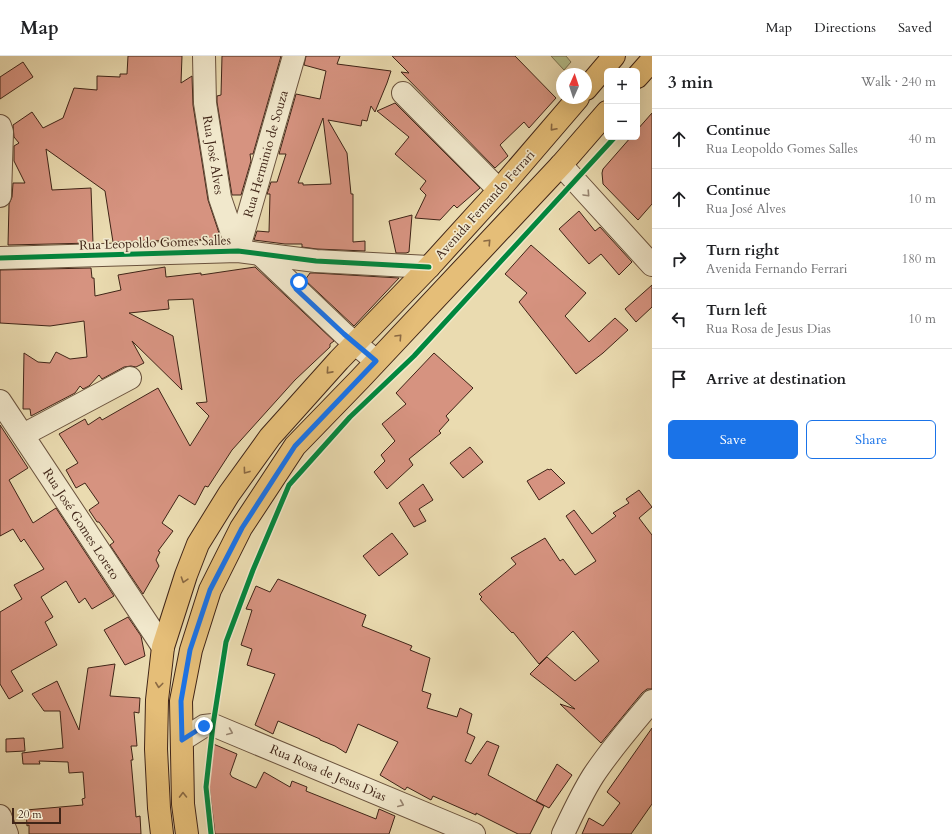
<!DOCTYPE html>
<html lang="en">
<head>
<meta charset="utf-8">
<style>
	:root { --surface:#fff; --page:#f2f2f2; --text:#202124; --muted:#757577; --line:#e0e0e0; --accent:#1a73e8 }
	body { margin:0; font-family:Cardo,serif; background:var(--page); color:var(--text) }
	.controls { position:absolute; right:12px; top:12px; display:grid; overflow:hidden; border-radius:6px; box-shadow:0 4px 16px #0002 }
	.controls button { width:36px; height:36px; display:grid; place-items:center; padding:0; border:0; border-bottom:1px solid var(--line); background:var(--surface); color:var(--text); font:20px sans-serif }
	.compass { position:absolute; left:556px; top:12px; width:36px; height:36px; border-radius:50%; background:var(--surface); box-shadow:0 4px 16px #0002; rotate:3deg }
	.scale { position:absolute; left:12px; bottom:10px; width:49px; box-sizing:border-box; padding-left:4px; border:2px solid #3f2417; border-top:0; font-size:11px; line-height:14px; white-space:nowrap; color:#3f2417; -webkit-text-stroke:3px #f1e8cc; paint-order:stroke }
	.stop { position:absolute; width:12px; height:12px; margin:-9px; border:3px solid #1a73e8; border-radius:50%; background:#fff }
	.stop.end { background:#1a73e8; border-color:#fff; box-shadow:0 1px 4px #0008 }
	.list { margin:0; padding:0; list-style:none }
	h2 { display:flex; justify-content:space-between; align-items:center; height:52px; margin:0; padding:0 16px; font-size:17px }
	h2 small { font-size:13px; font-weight:400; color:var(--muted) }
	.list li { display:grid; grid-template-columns:26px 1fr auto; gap:12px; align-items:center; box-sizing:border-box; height:60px; padding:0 16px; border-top:1px solid var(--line) }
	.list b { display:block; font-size:15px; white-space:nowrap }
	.list p { margin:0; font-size:13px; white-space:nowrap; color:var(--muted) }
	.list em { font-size:13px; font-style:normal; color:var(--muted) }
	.actions { display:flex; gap:8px; padding:12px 16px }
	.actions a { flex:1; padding:9px 0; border:1px solid var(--accent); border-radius:6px; text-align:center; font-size:14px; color:var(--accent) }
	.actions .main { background:var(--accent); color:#fff }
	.icon { flex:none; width:22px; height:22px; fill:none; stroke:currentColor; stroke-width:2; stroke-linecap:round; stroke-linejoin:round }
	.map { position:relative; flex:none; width:652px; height:778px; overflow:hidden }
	header { display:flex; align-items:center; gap:24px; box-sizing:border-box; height:56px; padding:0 20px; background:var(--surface); border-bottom:1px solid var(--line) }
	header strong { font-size:19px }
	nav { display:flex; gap:22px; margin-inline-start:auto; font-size:14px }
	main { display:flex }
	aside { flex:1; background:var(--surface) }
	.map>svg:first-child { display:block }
	.green { fill:#b6c08c; stroke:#7a7252 }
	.building { fill:#d69380; stroke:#3f2417; fill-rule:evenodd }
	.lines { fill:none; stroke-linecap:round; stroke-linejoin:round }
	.minor-casing { stroke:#6a523d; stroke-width:24 }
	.major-casing { stroke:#3f2417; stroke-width:24 }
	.minor { stroke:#f1e8cc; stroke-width:22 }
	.major { stroke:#e5be78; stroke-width:22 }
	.cycleway-casing { stroke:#f1e8cc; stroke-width:8 }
	.cycleway { stroke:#00873e; stroke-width:5 }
	.oneway { stroke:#8a6943 }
	.oneway2 { stroke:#988672 }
	.route { stroke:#1a73e8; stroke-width:5 }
	.labels { text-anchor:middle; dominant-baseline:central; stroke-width:3.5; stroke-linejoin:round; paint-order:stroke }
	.street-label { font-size:13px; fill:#3f2417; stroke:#f1e8cc }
</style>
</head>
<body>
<header>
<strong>Map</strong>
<nav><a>Map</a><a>Directions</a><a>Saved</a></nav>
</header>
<main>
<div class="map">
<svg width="652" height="778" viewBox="0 0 652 778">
	<rect width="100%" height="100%" fill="#eadbb0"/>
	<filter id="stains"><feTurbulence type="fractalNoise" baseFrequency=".005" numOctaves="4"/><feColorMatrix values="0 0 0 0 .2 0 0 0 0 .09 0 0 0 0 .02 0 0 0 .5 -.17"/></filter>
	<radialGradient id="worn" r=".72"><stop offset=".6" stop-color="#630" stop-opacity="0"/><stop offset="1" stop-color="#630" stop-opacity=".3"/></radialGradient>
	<!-- green -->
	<polygon class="green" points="551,0 566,0 571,6 564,14"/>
	<!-- building -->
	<g class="building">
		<polygon points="128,0 182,0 181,27 192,20 193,49 208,144 221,183 113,186 105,135 46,93 52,134 91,132 93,187 8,189 9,148 12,141 13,127 25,127 14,105 14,90 19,87 14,81 13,69 32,56 43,72 63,62 74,32 97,34 97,20 120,21 120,18 127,18"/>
		<polygon points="222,0 281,0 253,98 250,98 251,105 241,139 232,139 217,46 217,40 221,39"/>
		<path d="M306,0H340L337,8L391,15L387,27L375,56L371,50L367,65L362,64L361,70L328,64L347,97L351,138H353V186L365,185V195L317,193L302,191V188H285L254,184L257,175L269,176L270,138H267L271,126H277L286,98H279L296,38L320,43L326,15L304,9ZM323,62L331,128L303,129V127H298Z"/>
		<polygon points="392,0 515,0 556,42 529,72 524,66 500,89 508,100 495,112 401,16 409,17"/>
		<polygon points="23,6 33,21 0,43 0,21"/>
		<polygon points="395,47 480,132 457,152 454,149 440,164 415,162 426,139 420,133 426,125 395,98 409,81 377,55"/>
		<polygon points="652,57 652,148 638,164 603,128 602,117 603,113 631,81 637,81 637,74"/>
		<polygon points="579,155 595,175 600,171 632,206 619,219 601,198 589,208 559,173"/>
		<polygon points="412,159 409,196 406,197 396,197 389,165"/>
		<polygon points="531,189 586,237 565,260 589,286 615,262 628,274 603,297 576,318 519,246 527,237 505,218"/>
		<polygon points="165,211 166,221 201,217 201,219 255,211 334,285 330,288 330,291 295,324 232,394 208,431 205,430 195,449 179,439 162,467 173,475 158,495 160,496 156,504 159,510 143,538 110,489 114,486 99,466 97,466 89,454 99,447 85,427 76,432 66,414 78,407 59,378 85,363 88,369 100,361 102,364 158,332 190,390 209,360 196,347 207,346 193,243 168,244 169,253 129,257 173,280 182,334 132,285 144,307 136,311 131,310 124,311 102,323 99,319 89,330 83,333 80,330 75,337 31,360 30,353 23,353 24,297 38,306 50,307 56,296 70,303 87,301 84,265 50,270 0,267 0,214 91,212 92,222 94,222 95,240 121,234 118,219"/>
		<polygon points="310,217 315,217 399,222 354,270 305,224"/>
		<polygon points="652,229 652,251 636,266 625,253"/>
		<polygon points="434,297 473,332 446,360 449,364 439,375 441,377 409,403 413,409 387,433 374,416 385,405 381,399 395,385 382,368 406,348 396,337"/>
		<polygon points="0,369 28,412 9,424 33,467 56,452 114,540 92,553 85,542 79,547 66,525 41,541 53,561 45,566 57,589 11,615 23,635 9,643 0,628 0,556 22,543 14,529 44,513 24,483 21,486 13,473 0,480"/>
		<polygon points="470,391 483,406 463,422 450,407"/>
		<polygon points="548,413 549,414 551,413 565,427 539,444 527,425"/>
		<polygon points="423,428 433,444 419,453 426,465 414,471 399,447"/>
		<polygon points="639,434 652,451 639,462 652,479 652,633 647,633 642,637 601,687 560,648 575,653 530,618 547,601 575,625 599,605 573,575 539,608 513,576 512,577 480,543 482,541 479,538 516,508 511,502 545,482 560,505 563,503 575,519 596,505 566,460 574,454 592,478 616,460 613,457 629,447 626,443"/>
		<polygon points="392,477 408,498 379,520 363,500"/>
		<polygon points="278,523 366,559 362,570 412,590 410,594 430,602 422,635 431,638 427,652 457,661 460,652 472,658 467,677 475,681 465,705 471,708 487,685 499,690 488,719 544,750 530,778 518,778 476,757 476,759 433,740 431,744 407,731 405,734 380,719 398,686 358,668 346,697 335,690 320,684 320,683 278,665 273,678 255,669 275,618 247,609 252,593 241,589 252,554 246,553 256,530 270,536"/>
		<polygon points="128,561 141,580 145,600 125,609 104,574"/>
		<polygon points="115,608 110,640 140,642 139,657 134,656 137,690 131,690 133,704 131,704 136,761 140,760 141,778 29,778 29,769 27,770 26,754 83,749 82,743 85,742 83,716 69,717 68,706 39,705 40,708 23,708 22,697 63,692 60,655 44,655 32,638 57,625 79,674 88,612"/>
		<polygon points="652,672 652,748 631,778 582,778 589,762 603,770 620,747 607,736"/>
		<polygon points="24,682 25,695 6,696 6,683"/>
		<polygon points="211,687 237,698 230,718 232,721 256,732 264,716 290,731 292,725 307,731 306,735 376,763 379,753 395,760 389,778 215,778 209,728"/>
		<polygon points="557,708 572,719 549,752 536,745"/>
	</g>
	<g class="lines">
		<!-- minor casing -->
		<g class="minor-casing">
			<g id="minor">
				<polyline points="204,0 205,47 220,142 238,195"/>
				<polyline points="403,37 499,134"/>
				<polyline points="0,70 2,76 0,140"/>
				<polyline points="561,109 652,209"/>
				<polyline points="238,195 294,0"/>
				<polyline points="261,199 344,278 376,305"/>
				<polyline points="0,202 238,195 316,205 429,211"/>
				<polyline points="0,345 163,591"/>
				<polyline points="23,379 130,322"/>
				<polyline points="182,684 204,670 213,669 474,778"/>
				<polyline points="0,760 7,778"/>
				<path d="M563,778C572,759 581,739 593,720C610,694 631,670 652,645"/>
			</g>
		</g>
		<!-- major casing -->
		<g class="major-casing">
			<g id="major">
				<polyline points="637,21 652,4"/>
				<polyline points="586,33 614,0"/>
				<polyline points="162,778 159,752 156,693 157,644 163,591 186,519 198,488 229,438 270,381 339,304 429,211 499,134 578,42"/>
				<polyline points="187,778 183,748 181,645 191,594 210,534 241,472 295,390 360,323 561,109 607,56"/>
			</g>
		</g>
		<!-- minor -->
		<use href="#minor" class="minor"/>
		<!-- major -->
		<use href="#major" class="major"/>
		<!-- cycleway casing -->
		<g class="cycleway-casing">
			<g id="cycleway">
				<polyline points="0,202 238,195 316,205 429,211"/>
				<polyline points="211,778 206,731 213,669 226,586 253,514 289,429 350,361 414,300 615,81"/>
			</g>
		</g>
		<!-- cycleway -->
		<use href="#cycleway" class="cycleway"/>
	</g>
	<!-- one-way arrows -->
	<defs><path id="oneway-chevron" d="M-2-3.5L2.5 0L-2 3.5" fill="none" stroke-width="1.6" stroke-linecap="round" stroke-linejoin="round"/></defs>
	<g class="oneway">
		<use href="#oneway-chevron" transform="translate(553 72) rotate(131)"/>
		<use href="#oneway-chevron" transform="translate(488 186) rotate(-47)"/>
		<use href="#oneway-chevron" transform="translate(399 281) rotate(-47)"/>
		<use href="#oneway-chevron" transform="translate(329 315) rotate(132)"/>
		<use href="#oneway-chevron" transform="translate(246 415) rotate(126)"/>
		<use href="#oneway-chevron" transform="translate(184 524) rotate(108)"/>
		<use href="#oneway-chevron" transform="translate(159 629) rotate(97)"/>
		<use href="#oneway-chevron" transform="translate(183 739) rotate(-91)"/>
	</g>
	<g class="oneway2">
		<use href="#oneway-chevron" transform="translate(587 138) rotate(47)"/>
		<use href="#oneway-chevron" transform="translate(230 676) rotate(23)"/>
		<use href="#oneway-chevron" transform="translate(401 748) rotate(23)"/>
	</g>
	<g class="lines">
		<!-- route -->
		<polyline class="route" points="204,670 182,684 181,645 190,594 210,534 242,472 295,390 376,305 344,278 296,233 299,226"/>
	</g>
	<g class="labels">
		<!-- street labels -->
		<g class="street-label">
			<text transform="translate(266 98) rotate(-74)">Rua Herminio de Souza</text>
			<text transform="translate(213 99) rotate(81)">Rua José Alves</text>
			<text transform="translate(485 149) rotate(-48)">Avenida Fernando Ferrari</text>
			<text transform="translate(155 187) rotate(-2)">Rua Leopoldo Gomes Salles</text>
			<text transform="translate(81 468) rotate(57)">Rua José Gomes Loreto</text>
			<text transform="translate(328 717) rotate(23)">Rua Rosa de Jesus Dias</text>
		</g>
	</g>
	<rect width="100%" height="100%" filter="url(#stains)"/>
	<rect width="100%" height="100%" fill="url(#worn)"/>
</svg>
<div class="controls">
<button>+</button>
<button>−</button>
</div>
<svg class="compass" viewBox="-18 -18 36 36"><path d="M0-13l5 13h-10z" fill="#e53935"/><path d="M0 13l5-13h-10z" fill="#757577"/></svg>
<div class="scale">20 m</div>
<div class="stop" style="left:299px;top:226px"></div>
<div class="stop end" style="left:204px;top:670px"></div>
</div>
<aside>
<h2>3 min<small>Walk · 240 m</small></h2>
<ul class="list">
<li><svg class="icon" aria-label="ahead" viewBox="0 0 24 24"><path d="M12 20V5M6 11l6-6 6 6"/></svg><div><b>Continue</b><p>Rua Leopoldo Gomes Salles</p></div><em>40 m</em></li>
<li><svg class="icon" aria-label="ahead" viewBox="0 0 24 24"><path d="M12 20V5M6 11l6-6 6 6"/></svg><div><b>Continue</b><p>Rua José Alves</p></div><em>10 m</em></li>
<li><svg class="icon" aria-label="right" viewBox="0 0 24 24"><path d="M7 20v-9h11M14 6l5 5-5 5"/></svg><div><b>Turn right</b><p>Avenida Fernando Ferrari</p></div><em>180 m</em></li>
<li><svg class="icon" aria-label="left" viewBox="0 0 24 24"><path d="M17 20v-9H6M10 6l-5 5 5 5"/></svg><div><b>Turn left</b><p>Rua Rosa de Jesus Dias</p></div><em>10 m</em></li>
<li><svg class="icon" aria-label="arrive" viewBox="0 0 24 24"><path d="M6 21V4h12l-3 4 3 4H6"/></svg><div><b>Arrive at destination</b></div></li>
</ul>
<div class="actions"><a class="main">Save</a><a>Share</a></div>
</aside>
</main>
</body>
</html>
